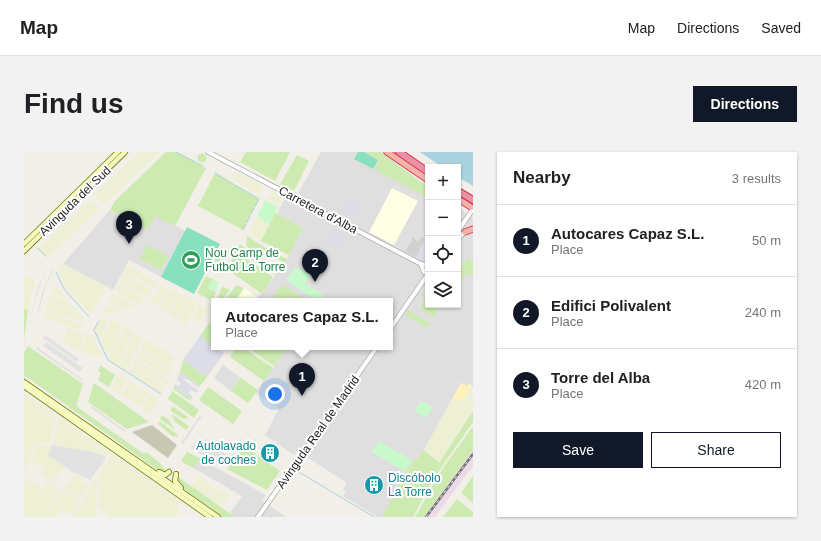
<!DOCTYPE html>
<html lang="en">
<head>
<meta charset="utf-8">
<style>
	:root { --surface:#fff; --page:#f2f2f2; --text:#202124; --muted:#757577; --line:#e0e0e0; --accent:#111827 }
	body { margin:0; font-family:Arial,sans-serif; background:var(--page); color:var(--text) }
	.controls { position:absolute; right:12px; top:12px; display:grid; overflow:hidden; border-radius:0px; box-shadow:0 1px 3px #0004 }
	.controls button { width:36px; height:36px; display:grid; place-items:center; padding:0; border:0; border-bottom:1px solid var(--line); background:var(--surface); color:var(--text); font:20px sans-serif }
	.you { position:absolute; left:251px; top:242px; width:14px; height:14px; margin:-10px; border:3px solid #fff; border-radius:50%; background:#1a73e8; box-shadow:0 0 0 6px #1a73e833 }
	.badge { display:grid; place-items:center; width:26px; height:26px; border-radius:50%; background:var(--accent); color:#fff; font-size:13px; font-weight:700 }
	.pin { position:absolute; translate:-50% -33px; filter:drop-shadow(0 1px 2px #0008) }
	.pin::after { content:''; position:absolute; top:21px; width:14px; height:12px; background:inherit; clip-path:polygon(0 0,100% 0,50% 100%) }
	.popup { position:absolute; left:187px; top:146px; width:182px; height:52px; box-sizing:border-box; display:grid; place-content:center; border-radius:0px; background:var(--surface); filter:drop-shadow(0 1px 3px #0005); font-size:13px; white-space:nowrap; color:var(--muted) }
	.popup b { font-size:15px; color:var(--text) }
	.popup::after { content:''; position:absolute; left:50%; top:100%; margin-left:-8px; border:8px solid transparent; border-top-color:var(--surface) }
	.list { margin:0; padding:0; list-style:none }
	h2 { display:flex; justify-content:space-between; align-items:center; height:52px; margin:0; padding:0 16px; font-size:17px }
	h2 small { font-size:13px; font-weight:400; color:var(--muted) }
	.list li { display:grid; grid-template-columns:26px 1fr auto; gap:12px; align-items:center; box-sizing:border-box; height:72px; padding:0 16px; border-top:1px solid var(--line) }
	.list b { display:block; font-size:15px; white-space:nowrap }
	.list p { margin:0; font-size:13px; white-space:nowrap; color:var(--muted) }
	.list em { font-size:13px; font-style:normal; color:var(--muted) }
	.actions { display:flex; gap:8px; padding:12px 16px }
	.actions a { flex:1; padding:9px 0; border:1px solid var(--accent); border-radius:0px; text-align:center; font-size:14px; color:var(--accent) }
	.actions .main { background:var(--accent); color:#fff }
	.icon { flex:none; width:22px; height:22px; fill:none; stroke:currentColor; stroke-width:2; stroke-linecap:round; stroke-linejoin:round }
	.map { position:relative; flex:none; width:449px; height:365px; overflow:hidden; border-radius:0px }
	header { display:flex; align-items:center; gap:24px; box-sizing:border-box; height:56px; padding:0 20px; background:var(--surface); border-bottom:1px solid var(--line) }
	header strong { font-size:19px }
	nav { display:flex; gap:22px; margin-inline-start:auto; font-size:14px }
	.intro { display:flex; align-items:center; justify-content:space-between; box-sizing:border-box; height:96px; padding:0 24px }
	h1 { margin:0; font-size:28px }
	.button { padding:10px 18px; border-radius:0px; background:var(--accent); color:#fff; font-size:14px; font-weight:700 }
	main { display:flex; gap:24px; padding:0 24px }
	aside { flex:1; background:var(--surface); border-radius:0px; box-shadow:0 1px 3px #0004 }
	.map>svg:first-child { display:block }
	.residential { fill:#e0dfdf }
	.industrial { fill:#ebdbe8 }
	.education { fill:#ffffe5 }
	.religious { fill:#d0d0d0 }
	.construction { fill:#c7c7b4 }
	.farmland { fill:#eef0d5 }
	.grass { fill:#cdebb0 }
	.sand { fill:#fff1ba }
	.park { fill:#c8facc }
	.pitch { fill:#88e0be }
	.parking { fill:#e2e2e2 }
	.plaza { fill:#dddde8 }
	.water { fill:#aad3df }
	.lines { fill:none; stroke-linecap:round; stroke-linejoin:round }
	.stream { stroke:#aad3df; stroke-width:1 }
	.tertiary-casing { stroke:#a9a9a9; stroke-width:5.5 }
	.secondary-casing { stroke:#707d05; stroke-width:6 }
	.trunk-casing { stroke:#dc2a67; stroke-width:7 }
	.motorway-casing { stroke:#dc2a67; stroke-width:8 }
	.tertiary { stroke:#fff; stroke-width:4 }
	.secondary { stroke:#f7fabf; stroke-width:4.5 }
	.trunk { stroke:#f2b4a3; stroke-width:5.5 }
	.motorway { stroke:#e892a2; stroke-width:6 }
	.rail-casing { stroke:#707070; stroke-width:2.5 }
	.rail { stroke:#fff; stroke-width:1; stroke-dasharray:3; stroke-linecap:butt }
	.labels { text-anchor:middle; dominant-baseline:central; stroke-width:4; stroke-linejoin:round; paint-order:stroke }
	.street-label { font-size:12px; fill:#222; stroke:#fff }
	.leisure-label { font-size:12px; fill:#27864d; stroke:#fff; text-anchor:start }
	.culture-label { font-size:12px; fill:#0d838f; stroke:#fff; text-anchor:end }
</style>
</head>
<body>
<header>
<strong>Map</strong>
<nav><a>Map</a><a>Directions</a><a>Saved</a></nav>
</header>
<div class="intro"><h1>Find us</h1><a class="button">Directions</a></div>
<main>
<div class="map">
<svg width="449" height="365" viewBox="0 0 449 365">
	<rect width="100%" height="100%" fill="#f2efe9"/>
	<!-- residential -->
	<g class="residential">
		<polygon points="297,0 354,0 404,35 404,153 434,153 434,55 449,66 449,235 445,231 443,234 437,231 400,298 393,307 390,307 358,365 353,365 319,344 322,339 319,337 323,331 273,299 270,303 241,283 255,256 231,241 264,195 366,195 366,149 238,149 234,146 261,111 279,76 253,62 265,38 274,42"/>
		<polygon points="86,58 124,77 131,63 161,79 137,125 105,108 89,138 39,112"/>
		<polygon points="199,213 217,226 207,239 190,226"/>
		<polygon points="163,300 242,343 238,348 262,365 211,365 206,361 218,344 157,309"/>
	</g>
	<!-- industrial -->
	<polygon class="industrial" points="449,298 449,314 445,319 411,365 400,365"/>
	<!-- education -->
	<g class="education">
		<polygon points="368,36 394,49 370,93 345,80"/>
		<polygon points="220,136 238,149 211,149"/>
	</g>
	<!-- religious -->
	<polygon class="religious" points="388,85 394,90 397,85 401,87 392,105 381,99 388,89"/>
	<!-- construction -->
	<polygon class="construction" points="128,273 153,293 144,306 108,280"/>
	<!-- farmland -->
	<g class="farmland">
		<polygon points="115,0 136,0 80,53 70,43"/>
		<polygon points="210,19 239,34 234,43 206,26"/>
		<polygon points="250,40 259,45 255,53 242,47"/>
		<polygon points="66,48 75,57 23,107 14,97"/>
		<polygon points="233,65 245,72 237,89 224,80"/>
		<polygon points="39,112 82,134 67,163 42,136 33,117"/>
		<polygon points="104,114 133,130 131,136 100,120"/>
		<polygon points="99,122 129,138 123,145 95,130"/>
		<polygon points="2,123 11,129 4,158 0,156 0,128"/>
		<polygon points="94,132 121,146 115,153 90,139"/>
		<polygon points="137,132 144,136 134,154 126,149 134,140"/>
		<polygon points="29,136 38,139 43,147 27,141"/>
		<polygon points="146,136 154,141 143,161 135,156"/>
		<polygon points="89,141 112,154 110,156 105,155 100,157 85,149"/>
		<polygon points="155,142 164,146 152,167 145,162"/>
		<polygon points="26,143 45,149 53,159 24,150"/>
		<polygon points="165,147 173,151 162,173 154,168"/>
		<polygon points="24,151 54,161 60,167 59,170 22,158"/>
		<polygon points="84,152 97,158 77,164"/>
		<polygon points="175,152 184,157 175,171 168,167"/>
		<polygon points="22,159 58,172 57,178 20,166"/>
		<polygon points="85,167 75,188 70,178 75,168"/>
		<polygon points="88,167 99,174 86,201 82,199 77,188"/>
		<polygon points="101,175 109,180 93,214 84,208"/>
		<polygon points="43,176 61,182 56,199 39,189"/>
		<polygon points="111,181 118,185 102,220 94,215"/>
		<polygon points="63,182 69,184 79,206 57,200"/>
		<polygon points="121,187 151,205 145,216 116,197"/>
		<polygon points="115,199 148,220 145,225 112,205"/>
		<polygon points="111,207 145,228 142,233 108,213"/>
		<polygon points="108,214 141,235 138,241 105,221"/>
		<polygon points="94,222 103,228 95,242 86,236"/>
		<polygon points="105,229 114,234 106,249 97,243"/>
		<polygon points="448,234 449,259 415,311 400,298 429,245 437,250"/>
		<polygon points="116,235 125,241 116,256 107,250"/>
		<polygon points="126,242 135,247 126,263 118,257"/>
		<polygon points="0,243 13,250 32,265 26,290 12,293 0,322"/>
		<polygon points="36,266 70,289 86,301 81,304 63,299 28,293"/>
		<polygon points="16,293 27,296 24,303 41,315 33,326 30,324 29,326 32,329 30,331 17,323 20,317 8,310 12,296"/>
		<polygon points="88,302 155,349 153,365 84,365 84,361 74,355 76,333 74,323"/>
		<polygon points="51,323 59,326 58,330 65,333 58,346 39,337"/>
		<polygon points="72,325 74,329 72,354 73,365 49,365"/>
		<polygon points="174,325 189,334 183,345 168,335"/>
		<polygon points="0,327 33,342 19,365 0,365"/>
		<polygon points="23,329 34,337 33,341 20,335"/>
		<polygon points="191,335 205,343 198,355 185,346"/>
		<polygon points="37,339 56,348 48,362 36,357 33,365 20,365"/>
	</g>
	<!-- grass -->
	<g class="grass">
		<polygon points="142,0 152,0 182,16 151,74 131,64 124,78 86,58 91,49"/>
		<polygon points="222,0 266,0 251,29 216,10"/>
		<polygon points="341,0 357,0 404,35 404,48 397,42 351,18 355,8"/>
		<circle cx="178" cy="6" r="4.5"/>
		<polygon points="273,3 285,9 270,39 256,32"/>
		<polygon points="191,21 235,47 219,78 174,54"/>
		<polygon points="251,61 279,76 265,103 237,89"/>
		<polygon points="223,84 245,98 243,102 234,103 222,94"/>
		<polygon points="216,92 253,121 251,123 213,96"/>
		<polygon points="123,93 144,104 137,118 116,107"/>
		<polygon points="198,95 205,99 203,106 194,102"/>
		<polygon points="211,99 249,125 238,142 204,118"/>
		<polygon points="247,99 263,107 261,111 245,103"/>
		<polygon points="193,104 201,111 198,120 186,117"/>
		<polygon points="444,106 449,110 449,125 443,121 437,129 434,127 434,119"/>
		<polygon points="182,124 195,130 188,128 184,136 192,140 188,149 173,141"/>
		<polygon points="212,133 220,136 211,149 200,149"/>
		<polygon points="258,133 260,133 283,149 255,149 249,145"/>
		<polygon points="198,134 206,138 198,148 194,146"/>
		<polygon points="396,141 404,144 404,153 416,153 410,165 396,158 401,146 395,142"/>
		<polygon points="0,156 4,158 0,189"/>
		<polygon points="384,158 406,171 404,175 402,173 400,175 381,162"/>
		<polygon points="185,171 190,175 190,194 176,184"/>
		<polygon points="4,194 59,232 52,254 120,302 122,300 135,310 142,319 141,321 135,319 0,223 0,201"/>
		<polygon points="212,195 219,195 249,216 240,229 206,205"/>
		<polygon points="223,195 264,195 250,214"/>
		<polygon points="159,208 183,225 176,234 156,220"/>
		<polygon points="76,213 91,223 85,235 74,228 77,221 74,219"/>
		<polygon points="217,226 234,238 224,251 207,239"/>
		<polygon points="70,231 125,270 103,277 64,250"/>
		<polygon points="150,235 168,247 166,249 149,237"/>
		<polygon points="184,235 218,259 209,272 175,248"/>
		<polygon points="148,239 175,258 170,266 144,247"/>
		<polygon points="150,255 165,266 159,267 147,259 147,256"/>
		<polygon points="449,259 449,270 410,326 389,365 358,365 390,307 393,307 400,298 415,311"/>
		<polygon points="148,262 165,274 162,278 150,269"/>
		<polygon points="138,263 145,268 151,278 136,267"/>
		<polygon points="135,269 153,282 154,285 148,284 134,272"/>
		<polygon points="449,274 449,298 400,365 391,365 419,316"/>
		<polygon points="219,294 256,319 243,338 203,317"/>
		<polygon points="163,300 176,306 169,316 157,309"/>
		<path d="M153,324L211,365H197C185,350 160,344 152,325Z"/>
		<polygon points="449,324 449,351 437,341"/>
		<polygon points="433,347 449,360 449,365 419,365"/>
	</g>
	<!-- sand -->
	<polygon class="sand" points="438,231 443,234 445,231 448,234 437,250 429,245"/>
	<!-- park -->
	<g class="park">
		<polygon points="241,48 254,55 245,72 233,65"/>
		<polygon points="272,115 286,122 281,132 301,144 299,149 292,149 263,128 263,126"/>
		<polygon points="188,128 195,131 192,140 183,136"/>
		<polygon points="397,249 408,255 402,266 391,259"/>
		<polygon points="355,289 387,308 381,320 348,300"/>
	</g>
	<!-- pitch -->
	<g class="pitch">
		<polygon points="334,0 340,0 354,8 349,17 330,7"/>
		<polygon points="163,75 196,92 170,142 137,125"/>
	</g>
	<!-- parking -->
	<g class="parking">
		<polygon points="23,114 14,139 5,172 14,135"/>
		<polygon points="28,117 29,118 21,136 11,173 18,141"/>
		<polygon points="21,183 55,207 53,210 19,186"/>
		<polygon points="22,190 59,216 56,220 19,194"/>
		<polygon points="13,195 58,227 57,228 12,197"/>
		<polygon points="68,254 102,279 101,280 67,256"/>
		<polygon points="176,263 178,264 159,292 157,291"/>
		<polygon points="174,287 179,290 181,288 205,304 198,313 167,296"/>
		<polygon points="28,293 63,299 81,304 81,308 66,328 49,320 24,303"/>
	</g>
	<!-- plaza -->
	<g class="plaza">
		<polygon points="324,46 336,53 329,65 317,58"/>
		<polygon points="307,76 320,83 313,95 300,89"/>
		<polygon points="401,87 404,89 404,109 401,110 392,105"/>
		<polygon points="176,184 200,201 183,225 159,208"/>
		<polygon points="156,220 176,234 175,236 163,227 158,227 174,238 172,241 167,238 165,241 169,245 168,247 150,235 151,232 155,234 157,231 153,228"/>
	</g>
	<!-- water -->
	<polygon class="water" points="396,0 449,0 449,34 434,25 434,15 418,15"/>
	<g class="lines">
		<!-- stream -->
		<g class="stream">
			<polyline points="152,0 179,14"/>
			<polyline points="191,21 209,32"/>
			<polyline points="211,33 235,47 231,54"/>
			<polyline points="227,62 230,56"/>
			<polyline points="223,70 226,64"/>
			<polyline points="219,78 222,72"/>
			<polyline points="13,96 22,104"/>
			<polyline points="32,120 40,137 65,165"/>
			<polyline points="74,170 70,178 84,208 137,242"/>
			<polyline points="275,320 350,365"/>
		</g>
		<!-- tertiary casing -->
		<g class="tertiary-casing">
			<g id="tertiary">
				<polyline points="184,0 397,112 404,113"/>
				<polyline points="434,79 449,57"/>
				<polyline points="434,86 441,80"/>
				<polyline points="397,112 400,120 404,121"/>
				<polyline points="366,177 404,122"/>
				<polyline points="234,365 353,195"/>
			</g>
		</g>
		<!-- secondary casing -->
		<g class="secondary-casing">
			<g id="secondary">
				<polyline points="0,92 94,0"/>
				<polyline points="0,99 101,0"/>
				<polyline points="0,230 194,365"/>
				<polyline points="0,234 186,365"/>
				<polyline points="135,320 141,323 145,320"/>
				<polyline points="152,322 151,329 157,336"/>
			</g>
		</g>
		<!-- trunk casing -->
		<g class="trunk-casing">
			<g id="trunk">
				<polyline points="363,0 404,28"/>
				<polyline points="434,47 447,55"/>
				<polyline points="441,80 449,77"/>
			</g>
		</g>
		<!-- motorway casing -->
		<g class="motorway-casing">
			<g id="motorway">
				<polyline points="375,0 404,20"/>
				<polyline points="434,39 449,48"/>
			</g>
		</g>
		<!-- tertiary -->
		<use href="#tertiary" class="tertiary"/>
		<!-- secondary -->
		<use href="#secondary" class="secondary"/>
		<!-- trunk -->
		<use href="#trunk" class="trunk"/>
		<!-- motorway -->
		<use href="#motorway" class="motorway"/>
		<!-- rail casing -->
		<g class="rail-casing">
			<polyline id="rail" points="402,365 449,302"/>
		</g>
		<!-- rail -->
		<use href="#rail" class="rail"/>
	</g>
	<!-- icons -->
	<defs>
		<g id="stadium-disc" transform="scale(1)"><circle r="9.5" fill="#2e9e5b" stroke="#fff"/><path d="M0-5a6.5 5 0 1 0 0 10a6.5 5 0 1 0 0-10ZM-3.5-1.8h7v3.6h-7Z" fill="#fff"/></g>
		<g id="building-disc" transform="scale(1)"><circle r="9.5" fill="#0f9aa8" stroke="#fff"/><path d="M-4-6H4V6H1V3H-1V6H-4ZM-2.5-4.3h1.7v1.8h-1.7ZM.8-4.3h1.7v1.8H.8ZM-2.5-1h1.7V.8h-1.7ZM.8-1h1.7V.8H.8Z" fill="#fff"/></g>
	</defs>
	<g fill-rule="evenodd">
		<use href="#stadium-disc" x="167" y="108"/>
		<use href="#building-disc" x="246" y="301"/>
		<use href="#building-disc" x="350" y="333"/>
	</g>
	<g class="labels">
		<!-- street labels -->
		<g class="street-label">
			<text transform="translate(51 49) rotate(-44)">Avinguda del Sud</text>
			<text transform="translate(294 58) rotate(28)">Carretera d'Alba</text>
			<text transform="translate(294 280) rotate(-55)">Avinguda Real de Madrid</text>
		</g>
		<!-- leisure labels -->
		<g class="leisure-label">
			<text x="181" y="101">Nou Camp de<tspan x="181" dy="14">Futbol La Torre</tspan></text>
		</g>
		<!-- culture labels -->
		<g class="culture-label">
			<text x="232" y="294">Autolavado<tspan x="232" dy="14">de coches</tspan></text>
			<text x="364" y="326" text-anchor="start">Discóbolo<tspan x="364" dy="14">La Torre</tspan></text>
		</g>
	</g>
</svg>
<div class="controls">
<button>+</button>
<button>−</button>
<button><svg class="icon" aria-label="locate" viewBox="0 0 24 24"><circle cx="12" cy="12" r="6"/><path d="M12 2v4M12 18v4M2 12h4M18 12h4"/></svg></button>
<button><svg class="icon" aria-label="layers" viewBox="0 0 24 24"><path d="M12 4l9 5-9 5-9-5zM3 14l9 5 9-5"/></svg></button>
</div>
<div class="you"></div>
<div class="pin badge" style="left:278px;top:244px">1</div>
<div class="popup"><b>Autocares Capaz S.L.</b>Place</div>
<div class="pin badge" style="left:291px;top:130px">2</div>
<div class="pin badge" style="left:105px;top:92px">3</div>
</div>
<aside>
<h2>Nearby<small>3 results</small></h2>
<ul class="list">
<li><span class="badge">1</span><div><b>Autocares Capaz S.L.</b><p>Place</p></div><em>50 m</em></li>
<li><span class="badge">2</span><div><b>Edifici Polivalent</b><p>Place</p></div><em>240 m</em></li>
<li><span class="badge">3</span><div><b>Torre del Alba</b><p>Place</p></div><em>420 m</em></li>
</ul>
<div class="actions"><a class="main">Save</a><a>Share</a></div>
</aside>
</main>
</body>
</html>
